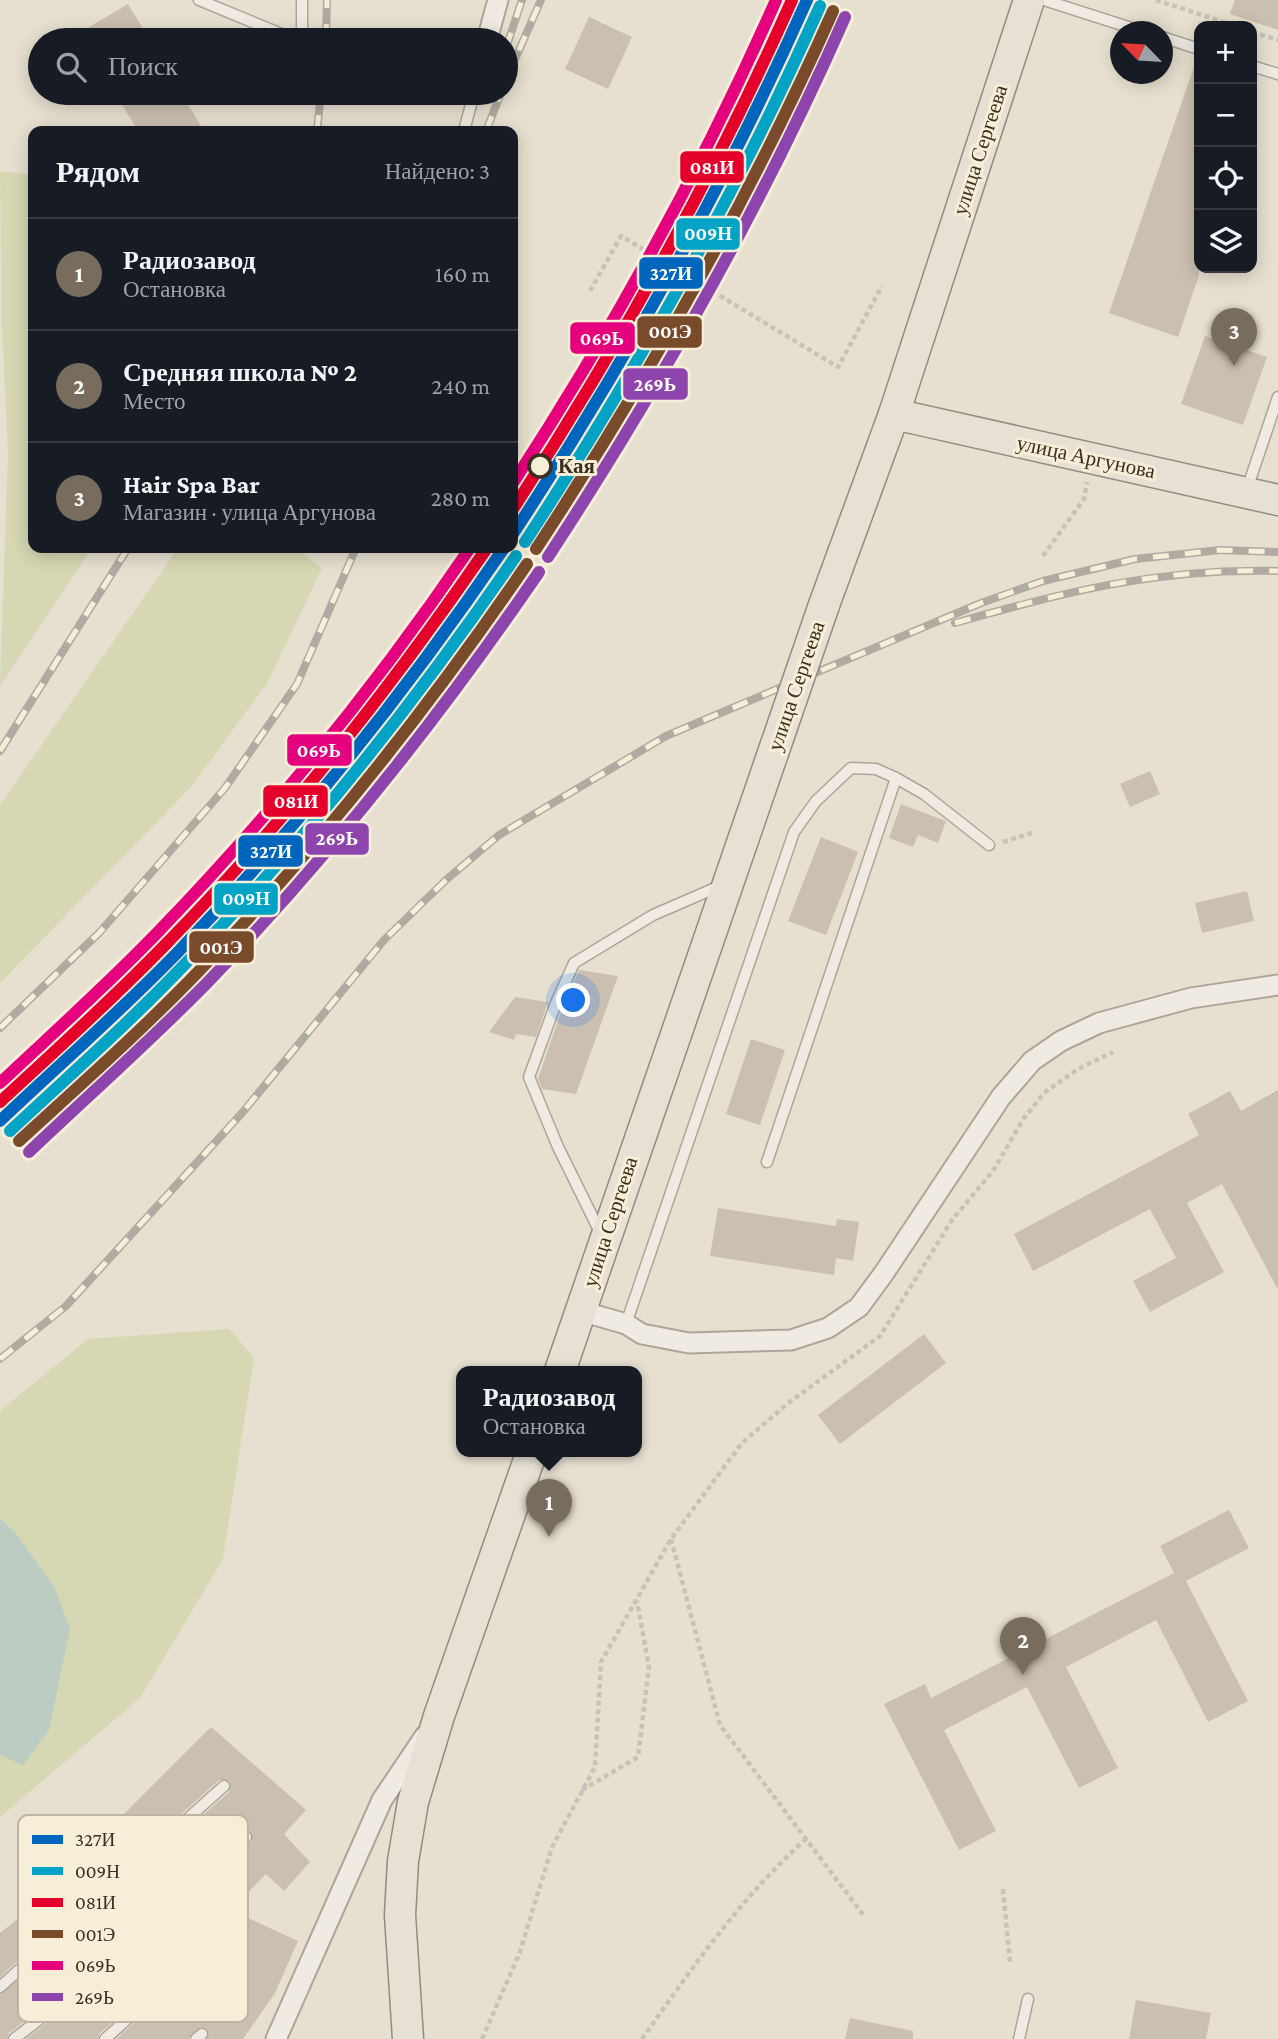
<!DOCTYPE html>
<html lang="ru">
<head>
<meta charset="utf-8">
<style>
	:root { --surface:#171b24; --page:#242831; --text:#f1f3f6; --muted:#9ea1a6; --line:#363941; --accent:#786c5e }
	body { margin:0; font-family:"Crimson Pro",serif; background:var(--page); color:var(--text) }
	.controls { position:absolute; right:21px; top:21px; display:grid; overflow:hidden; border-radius:14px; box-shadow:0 4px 18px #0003 }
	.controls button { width:63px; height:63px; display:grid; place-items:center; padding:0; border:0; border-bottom:2px solid var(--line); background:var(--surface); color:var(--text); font:35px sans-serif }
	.compass { position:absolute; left:1110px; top:21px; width:63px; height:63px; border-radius:50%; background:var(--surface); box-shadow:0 4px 18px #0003; rotate:295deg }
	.you { position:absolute; left:574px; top:1001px; width:24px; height:24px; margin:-18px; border:5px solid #fff; border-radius:50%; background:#1a73e8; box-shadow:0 0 0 10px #1a73e833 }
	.badge { display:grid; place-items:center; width:46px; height:46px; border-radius:50%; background:var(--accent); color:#fff; font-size:23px; font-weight:700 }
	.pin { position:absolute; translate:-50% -58px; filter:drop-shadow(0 2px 4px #0008) }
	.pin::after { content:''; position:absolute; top:37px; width:24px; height:21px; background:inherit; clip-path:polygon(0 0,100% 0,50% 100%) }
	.popup { position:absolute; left:456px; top:1366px; width:186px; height:91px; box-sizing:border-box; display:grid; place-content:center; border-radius:14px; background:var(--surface); filter:drop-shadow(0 2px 5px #0005); font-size:23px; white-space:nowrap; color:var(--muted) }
	.popup b { font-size:26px; color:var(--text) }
	.popup::after { content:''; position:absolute; left:50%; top:100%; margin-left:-14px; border:14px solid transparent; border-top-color:var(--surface) }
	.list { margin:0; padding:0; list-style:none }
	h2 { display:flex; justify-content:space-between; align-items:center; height:91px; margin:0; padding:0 28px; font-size:30px }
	h2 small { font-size:23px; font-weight:400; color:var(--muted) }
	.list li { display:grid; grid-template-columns:46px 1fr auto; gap:21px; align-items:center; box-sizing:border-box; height:112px; padding:0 28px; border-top:2px solid var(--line) }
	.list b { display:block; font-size:26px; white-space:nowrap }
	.list p { margin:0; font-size:23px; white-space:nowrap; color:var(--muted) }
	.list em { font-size:23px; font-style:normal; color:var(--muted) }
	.icon { flex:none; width:38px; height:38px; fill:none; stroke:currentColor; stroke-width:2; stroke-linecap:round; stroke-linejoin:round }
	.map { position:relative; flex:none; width:1278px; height:2039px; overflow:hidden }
	.search { position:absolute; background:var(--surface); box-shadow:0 4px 18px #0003; left:28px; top:28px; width:490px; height:77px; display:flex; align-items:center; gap:18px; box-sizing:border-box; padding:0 24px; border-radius:38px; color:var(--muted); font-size:26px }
	.panel { position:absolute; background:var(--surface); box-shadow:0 4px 18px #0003; left:28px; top:126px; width:490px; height:427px; border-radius:14px }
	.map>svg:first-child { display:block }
	.green { fill:#d6d7b3 }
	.water { fill:#bcccc2 }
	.building { fill:#cbbfb2 }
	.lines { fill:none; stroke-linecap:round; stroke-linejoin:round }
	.lane-casing { stroke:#ada599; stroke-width:13 }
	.street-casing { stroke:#ada599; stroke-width:23 }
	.primary-casing { stroke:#928b80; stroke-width:33 }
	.path { stroke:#c8c2b9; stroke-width:4.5; stroke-dasharray:5 3.5; stroke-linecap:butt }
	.lane { stroke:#efebe3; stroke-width:10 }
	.street { stroke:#efebe3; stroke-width:19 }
	.primary { stroke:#e6e1d4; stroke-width:30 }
	.rail-casing { stroke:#afaaa2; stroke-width:8 }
	.rail { stroke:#f7eed8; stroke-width:5; stroke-dasharray:16; stroke-linecap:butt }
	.primary-bridge-casing { stroke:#928b80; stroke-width:33; stroke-linecap:butt }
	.primary-bridge { stroke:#e6e1d4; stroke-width:30 }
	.rail-1-casing { stroke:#f7eed8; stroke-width:18 }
	.rail-2-casing { stroke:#f7eed8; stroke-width:18 }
	.rail-3-casing { stroke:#f7eed8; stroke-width:18 }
	.rail-4-casing { stroke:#f7eed8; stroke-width:18 }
	.rail-5-casing { stroke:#f7eed8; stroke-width:18 }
	.rail-6-casing { stroke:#f7eed8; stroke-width:18 }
	.rail-1 { stroke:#0065bd; stroke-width:12 }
	.rail-2 { stroke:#03a3c5; stroke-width:12 }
	.rail-3 { stroke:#e4002b; stroke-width:12 }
	.rail-4 { stroke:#7a4b2a; stroke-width:12 }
	.rail-5 { stroke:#e5007d; stroke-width:12 }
	.rail-6 { stroke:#8e44ad; stroke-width:12 }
	.stop-dot { fill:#f7eed8; stroke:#3d2e20; stroke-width:3.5 }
	.labels { text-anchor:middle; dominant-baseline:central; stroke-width:6; stroke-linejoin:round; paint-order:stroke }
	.street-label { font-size:21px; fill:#3d2e20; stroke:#f7eed8 }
	.stop-label { font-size:21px; font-weight:bold; fill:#3d2e20; stroke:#f7eed8; text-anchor:start }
	.key { fill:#f7eed8; stroke:#bfb4a1; stroke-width:2 }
	.key-label { font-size:19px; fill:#3d2e20 }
	.line-badge { stroke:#f7eed8; stroke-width:2.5 }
	.badge-label { font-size:19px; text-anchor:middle; font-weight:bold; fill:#fff }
</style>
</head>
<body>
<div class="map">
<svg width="1278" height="2039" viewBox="0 0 1278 2039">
	<rect width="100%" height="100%" fill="#e7e0d1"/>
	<!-- green -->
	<g class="green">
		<polygon points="0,171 33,175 33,548 92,548 0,686 8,452 2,330"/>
		<polygon points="178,548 295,548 322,568 268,682 191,787 0,983 0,805"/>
		<polygon points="229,1329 254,1358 223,1559 140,1698 0,1817 0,1755 23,1764 55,1588 15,1532 0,1519 0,1411 88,1339"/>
	</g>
	<!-- water -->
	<polygon class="water" points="0,1519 15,1532 55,1588 70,1629 49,1730 23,1765 0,1755"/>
	<!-- building -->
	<g class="building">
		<polygon points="1235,0 1278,0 1278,30 1230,14"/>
		<polygon points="128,4 150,40 67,40"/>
		<polygon points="589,17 632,37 608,89 565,69"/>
		<polygon points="1196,61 1199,61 1199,275 1178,337 1109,313"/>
		<polygon points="115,93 181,93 204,131 138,131"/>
		<polygon points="1205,336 1267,357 1243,425 1181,404"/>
		<polygon points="1150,771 1160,794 1130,807 1120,784"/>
		<polygon points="901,804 946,821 938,843 918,835 913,847 889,838"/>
		<polygon points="821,837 858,852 826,935 788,921"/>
		<polygon points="1247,891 1254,921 1202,933 1195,903"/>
		<polygon points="579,970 618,976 576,1094 542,1089 538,1079 563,1006"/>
		<polygon points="515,997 548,1002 536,1037 516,1034 514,1040 489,1032"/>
		<polygon points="751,1039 785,1050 760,1125 726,1114"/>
		<polygon points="1278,1090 1278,1290 1222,1184 1187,1203 1224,1272 1150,1312 1133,1281 1176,1258 1150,1209 1033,1271 1014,1234 1199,1135 1188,1114 1230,1091 1241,1111"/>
		<polygon points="718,1208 836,1226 837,1219 859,1222 853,1261 836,1258 834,1275 710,1256"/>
		<polygon points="924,1334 946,1363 840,1444 818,1415"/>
		<polygon points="1229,1510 1249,1548 1186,1581 1248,1701 1208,1722 1156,1620 1066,1667 1118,1768 1079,1788 1027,1687 944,1730 996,1831 959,1850 884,1704 925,1684 931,1698 1174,1573 1160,1546"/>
		<polygon points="211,1727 306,1810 284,1834 310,1862 284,1891 266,1874 231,1910 298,1941 275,1993 243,2039 207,2039 208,2030 201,2027 189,2039 116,2039 236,1932 238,1924 230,1919 100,2033 98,2039 26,2039 196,1907 252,1841 251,1832 244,1830 186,1897 9,2033 7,2039 0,2039 0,1994 229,1792 230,1782 219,1780 0,1977 0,1933 92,1860 131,1821 124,1814"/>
		<polygon points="1136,2000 1211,2013 1206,2039 1129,2039"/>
		<polygon points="850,2018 913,2031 913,2039 845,2039"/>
	</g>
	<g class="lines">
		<!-- lane casing -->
		<g class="lane-casing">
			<g id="lane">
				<polyline points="199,0 296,40"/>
				<polyline points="302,0 302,40"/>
				<polyline points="1044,0 1144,32"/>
				<polyline points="1162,37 1199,49"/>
				<polyline points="1252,66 1278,74"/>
				<polyline points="464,131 474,93"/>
				<polyline points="1247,489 1278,397"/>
				<polyline points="896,778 924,794 989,845"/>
				<polyline points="600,1232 558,1147 529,1077 556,1003 574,963 653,915 720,886"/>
				<polyline points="626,1324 794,832 816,801 851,768 876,769 896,778 767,1162"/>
				<polyline points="0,1987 224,1786"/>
				<polyline points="14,2039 191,1902 246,1837"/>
				<polyline points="105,2039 231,1926"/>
				<polyline points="196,2039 202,2034"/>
				<polyline points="1019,2039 1028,1999"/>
			</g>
		</g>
		<!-- street casing -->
		<g class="street-casing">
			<g id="street">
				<polyline points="487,40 498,0"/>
				<polyline points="581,1311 626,1324 642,1334 689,1343 791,1340 828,1328 859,1307 884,1273 1001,1097 1032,1061 1061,1041 1099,1023 1191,998 1278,985"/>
				<polyline points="276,2039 382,1800 425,1736"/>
			</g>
		</g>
		<!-- primary casing -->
		<g class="primary-casing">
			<g id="primary">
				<polyline points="894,414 1278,500"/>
				<polyline points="824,605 894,414 1029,0"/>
				<polyline points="560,1371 773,753"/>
				<polyline points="408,2039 400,1915 403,1861 413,1802 439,1716 532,1451"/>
			</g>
		</g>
		<!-- path -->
		<g class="path">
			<polyline points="1156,0 1236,26"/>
			<polyline points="1252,32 1278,40"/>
			<polyline points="590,291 621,236 838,367 882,286"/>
			<polyline points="1043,556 1084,499 1087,482"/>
			<polyline points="1003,842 1035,832"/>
			<polyline points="671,1539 720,1725 864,1916"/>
			<polyline points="582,1790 638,1757 649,1667 637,1601"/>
			<polyline points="1003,1889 1010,1962"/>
			<polyline points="482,2039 520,1952 552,1847 595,1767 601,1662 671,1539 742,1443 787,1404 880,1336 952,1220 993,1171 1024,1118 1044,1093 1078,1069 1113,1052"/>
			<path d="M642,2039C692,1968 742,1896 807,1838"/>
		</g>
		<!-- lane -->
		<use href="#lane" class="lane"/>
		<!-- street -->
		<use href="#street" class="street"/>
		<!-- primary -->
		<use href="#primary" class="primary"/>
		<!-- rail casing -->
		<g class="rail-casing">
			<g id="rail">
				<polyline points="326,40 327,0"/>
				<polyline points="506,48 522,0"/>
				<polyline points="506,80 541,0"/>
				<polyline points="317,131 321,93"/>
				<polyline points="486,131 501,93"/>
				<path d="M955,623C1067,591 1160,568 1278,571"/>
				<polyline points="0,751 128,548"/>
				<polyline points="0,1028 99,933 225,788 297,684 356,548"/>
				<polyline points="0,1359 66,1306 242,1113 384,940 447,879 499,835 666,736 981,603 1043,581 1135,559 1220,550 1278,552"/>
			</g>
		</g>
		<!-- rail -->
		<use href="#rail" class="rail"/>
		<!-- primary-bridge casing -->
		<g class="primary-bridge-casing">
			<polyline id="primary-bridge" points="773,753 824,605"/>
		</g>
		<!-- primary-bridge -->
		<use href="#primary-bridge" class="primary-bridge"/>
		<!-- rail-1 casing -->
		<g class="rail-1-casing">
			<g id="rail-1">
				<path d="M513,534C625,363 724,187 807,0"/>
				<path d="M0,1121C59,1065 121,1011 177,953C298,827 406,692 504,548"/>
			</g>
		</g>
		<!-- rail-2 casing -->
		<g class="rail-2-casing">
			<g id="rail-2">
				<path d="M525,542C637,370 737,193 820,6"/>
				<path d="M10,1131C69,1076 130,1022 186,963C308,838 417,700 516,556"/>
			</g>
		</g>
		<!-- rail-3 casing -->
		<g class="rail-3-casing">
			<g id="rail-3">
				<path d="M513,509C619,346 713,178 792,0"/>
				<path d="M0,1102C56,1050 113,999 166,944C285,822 391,688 487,548"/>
			</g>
		</g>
		<!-- rail-4 casing -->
		<g class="rail-4-casing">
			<g id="rail-4">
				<path d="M536,549C649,377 749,200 833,11"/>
				<path d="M19,1141C79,1086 140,1032 197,973C319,846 428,709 527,564"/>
			</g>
		</g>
		<!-- rail-5 casing -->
		<g class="rail-5-casing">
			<g id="rail-5">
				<path d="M513,483C613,329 702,168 776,0"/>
				<path d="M0,1083C53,1033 107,985 157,933C272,814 377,685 470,548"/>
			</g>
		</g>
		<!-- rail-6 casing -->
		<g class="rail-6-casing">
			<g id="rail-6">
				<path d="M548,557C661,384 762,206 845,17"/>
				<path d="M29,1152C88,1096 149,1042 206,984C329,857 439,718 539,572"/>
			</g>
		</g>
		<!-- rail-1 -->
		<use href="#rail-1" class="rail-1"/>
		<!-- rail-2 -->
		<use href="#rail-2" class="rail-2"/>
		<!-- rail-3 -->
		<use href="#rail-3" class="rail-3"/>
		<!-- rail-4 -->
		<use href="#rail-4" class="rail-4"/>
		<!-- rail-5 -->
		<use href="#rail-5" class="rail-5"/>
		<!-- rail-6 -->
		<use href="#rail-6" class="rail-6"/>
	</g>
	<!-- markers -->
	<circle class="stop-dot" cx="540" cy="466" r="11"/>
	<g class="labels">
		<!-- street labels -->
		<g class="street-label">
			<text transform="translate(980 150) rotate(-72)">улица Сергеева</text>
			<text transform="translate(1086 457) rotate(12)">улица Аргунова</text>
			<text transform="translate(796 686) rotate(-71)">улица Сергеева</text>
			<text transform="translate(610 1222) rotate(-72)">улица Сергеева</text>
		</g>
		<!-- stop labels -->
		<g class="stop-label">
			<text x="558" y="466">Кая</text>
		</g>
	</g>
	<!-- legend -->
	<rect x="18" y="1815" width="230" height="207" rx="10" class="key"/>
	<rect x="32" y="1835" width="31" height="9" fill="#0065bd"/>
	<rect x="32" y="1867" width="31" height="8" fill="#03a3c5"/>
	<rect x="32" y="1898" width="31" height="9" fill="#e4002b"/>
	<rect x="32" y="1930" width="31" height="8" fill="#7a4b2a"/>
	<rect x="32" y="1961" width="31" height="9" fill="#e5007d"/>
	<rect x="32" y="1993" width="31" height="8" fill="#8e44ad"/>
	<g class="key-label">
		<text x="75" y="1846">327И</text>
		<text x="75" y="1878">009Н</text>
		<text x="75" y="1909">081И</text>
		<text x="75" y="1941">001Э</text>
		<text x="75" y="1972">069Ь</text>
		<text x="75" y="2004">269Ь</text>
	</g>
	<g class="line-badge">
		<rect x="679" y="150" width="66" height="34" rx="7" fill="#e4002b"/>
		<rect x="675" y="217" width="66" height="34" rx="7" fill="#03a3c5"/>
		<rect x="638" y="256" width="66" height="34" rx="7" fill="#0065bd"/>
		<rect x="636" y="315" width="67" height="34" rx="7" fill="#7a4b2a"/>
		<rect x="569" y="321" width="67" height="34" rx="7" fill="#e5007d"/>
		<rect x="622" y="367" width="67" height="34" rx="7" fill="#8e44ad"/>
		<rect x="286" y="733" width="67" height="34" rx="7" fill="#e5007d"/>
		<rect x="262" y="784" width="67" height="34" rx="7" fill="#e4002b"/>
		<rect x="304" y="822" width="66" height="34" rx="7" fill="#8e44ad"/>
		<rect x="237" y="834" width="67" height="34" rx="7" fill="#0065bd"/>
		<rect x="213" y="882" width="66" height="34" rx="7" fill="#03a3c5"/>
		<rect x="188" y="930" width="67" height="34" rx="7" fill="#7a4b2a"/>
	</g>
	<g class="badge-label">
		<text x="712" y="174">081И</text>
		<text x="708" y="240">009Н</text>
		<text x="671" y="280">327И</text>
		<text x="670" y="338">001Э</text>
		<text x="602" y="345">069Ь</text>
		<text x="655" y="391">269Ь</text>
		<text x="319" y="757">069Ь</text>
		<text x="296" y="808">081И</text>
		<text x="337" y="845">269Ь</text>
		<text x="271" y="858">327И</text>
		<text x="246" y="905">009Н</text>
		<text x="221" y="954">001Э</text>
	</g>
</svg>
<div class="controls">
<button>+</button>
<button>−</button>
<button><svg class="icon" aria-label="locate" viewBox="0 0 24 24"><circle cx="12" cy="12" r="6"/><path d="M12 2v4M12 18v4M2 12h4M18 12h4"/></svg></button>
<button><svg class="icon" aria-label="layers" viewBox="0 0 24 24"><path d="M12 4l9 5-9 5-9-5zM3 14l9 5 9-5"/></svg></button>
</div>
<svg class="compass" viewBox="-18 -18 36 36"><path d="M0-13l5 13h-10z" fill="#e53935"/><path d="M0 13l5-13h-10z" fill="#9ea1a6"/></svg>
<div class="you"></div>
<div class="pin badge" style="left:549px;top:1537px">1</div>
<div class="popup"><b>Радиозавод</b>Остановка</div>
<div class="pin badge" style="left:1023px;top:1675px">2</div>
<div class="pin badge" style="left:1234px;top:366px">3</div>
<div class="search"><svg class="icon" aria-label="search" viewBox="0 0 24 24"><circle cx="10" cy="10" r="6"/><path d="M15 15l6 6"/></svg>Поиск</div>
<section class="panel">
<h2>Рядом<small>Найдено: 3</small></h2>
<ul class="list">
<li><span class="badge">1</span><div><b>Радиозавод</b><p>Остановка</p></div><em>160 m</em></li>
<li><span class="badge">2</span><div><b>Средняя школа № 2</b><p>Место</p></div><em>240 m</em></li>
<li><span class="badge">3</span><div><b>Hair Spa Bar</b><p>Магазин · улица Аргунова</p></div><em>280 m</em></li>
</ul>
</section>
</div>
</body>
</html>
